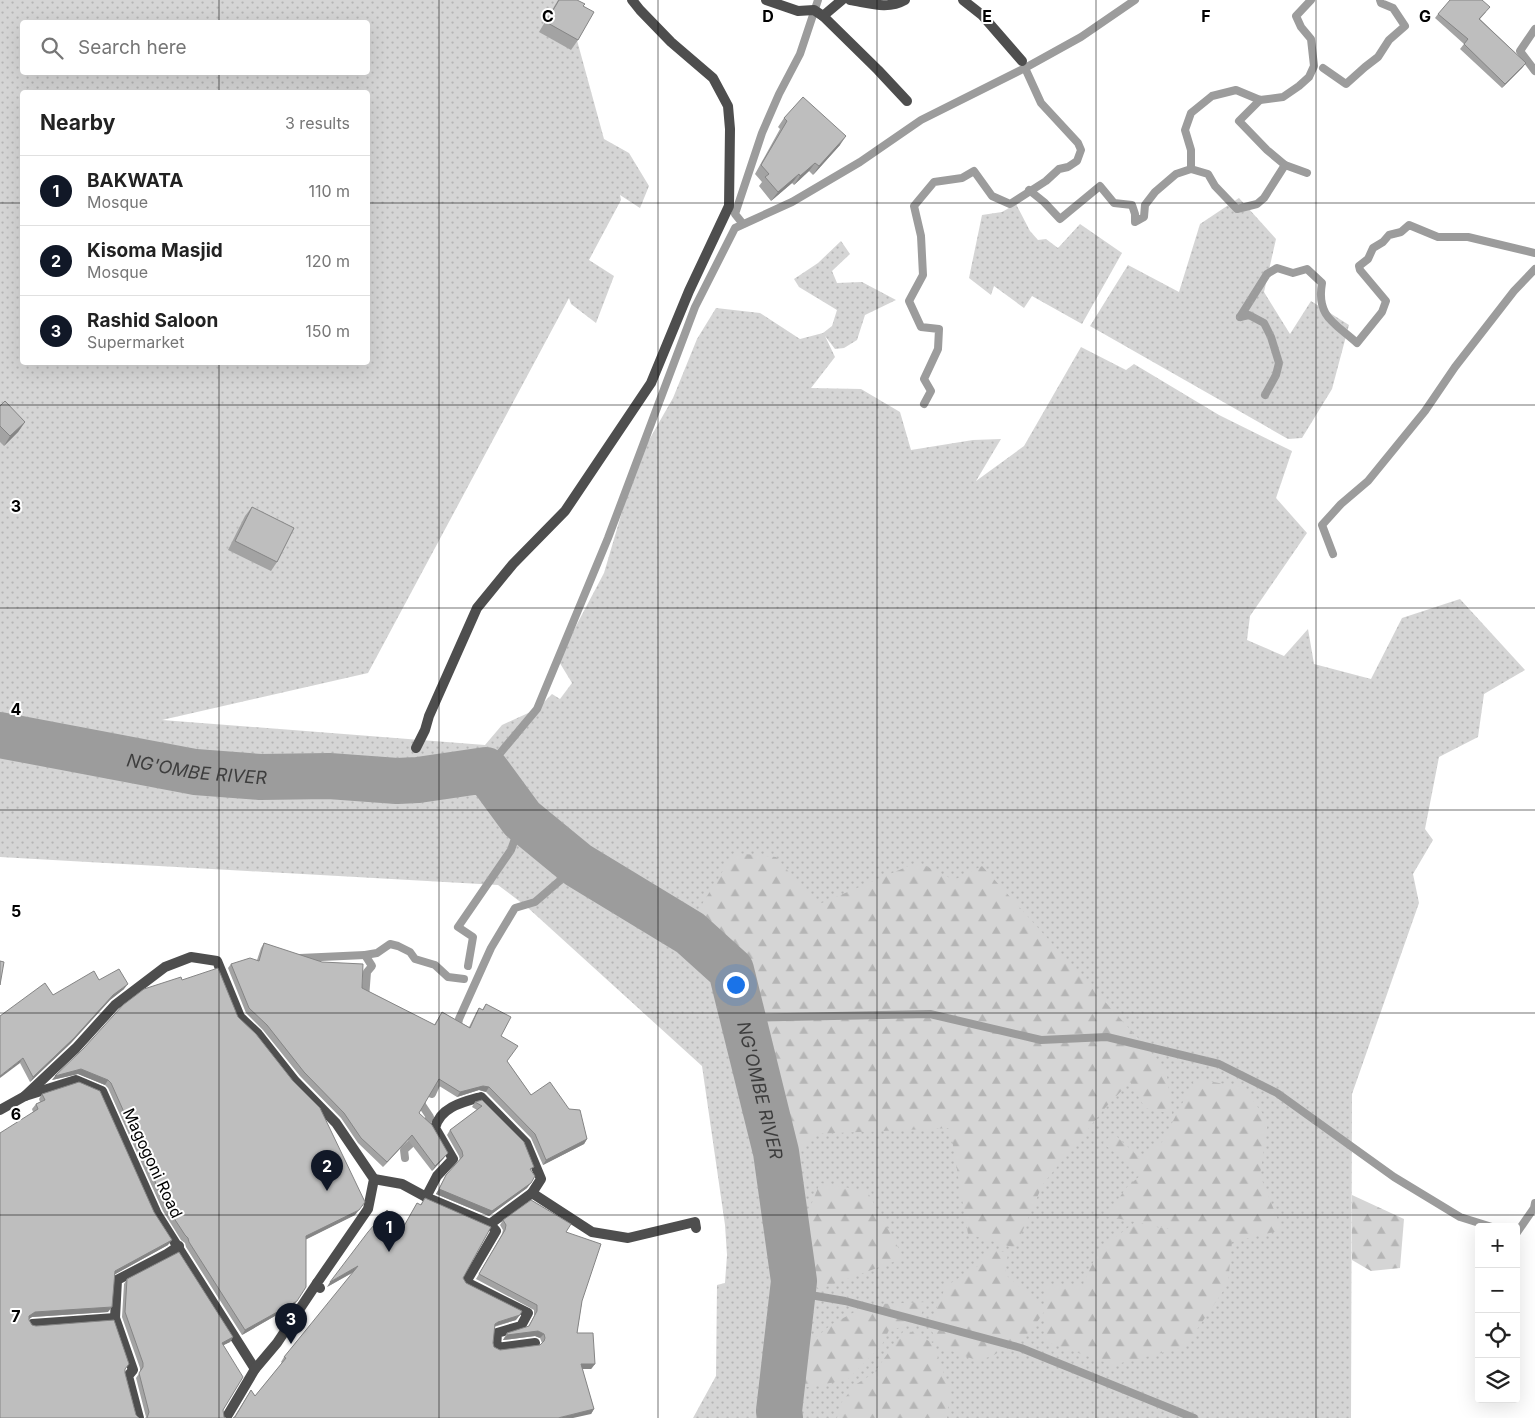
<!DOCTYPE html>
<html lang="en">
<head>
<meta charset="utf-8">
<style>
	:root { --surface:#fff; --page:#f2f2f2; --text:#222; --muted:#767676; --line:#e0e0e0; --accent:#111827 }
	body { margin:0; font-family:Inter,sans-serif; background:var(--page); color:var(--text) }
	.controls { position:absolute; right:15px; bottom:15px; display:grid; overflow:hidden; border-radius:5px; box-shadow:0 5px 20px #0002 }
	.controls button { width:45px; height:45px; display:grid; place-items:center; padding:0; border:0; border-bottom:1px solid var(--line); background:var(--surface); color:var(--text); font:25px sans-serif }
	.you { position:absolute; left:735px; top:984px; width:18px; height:18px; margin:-12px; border:4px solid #fff; border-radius:50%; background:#1a73e8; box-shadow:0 0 0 8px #1a73e833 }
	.badge { display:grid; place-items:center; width:32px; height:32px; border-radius:50%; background:var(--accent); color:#fff; font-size:16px; font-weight:700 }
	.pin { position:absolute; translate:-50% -41px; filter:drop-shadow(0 1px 2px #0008) }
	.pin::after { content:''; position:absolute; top:26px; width:18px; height:15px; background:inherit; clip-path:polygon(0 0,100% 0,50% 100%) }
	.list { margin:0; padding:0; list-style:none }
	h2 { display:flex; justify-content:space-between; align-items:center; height:65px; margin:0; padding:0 20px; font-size:21px }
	h2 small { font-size:16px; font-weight:400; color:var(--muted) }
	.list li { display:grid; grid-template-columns:32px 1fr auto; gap:15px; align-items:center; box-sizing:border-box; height:70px; padding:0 20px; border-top:1px solid var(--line) }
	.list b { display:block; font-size:19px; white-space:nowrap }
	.list p { margin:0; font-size:16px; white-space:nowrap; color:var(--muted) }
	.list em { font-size:16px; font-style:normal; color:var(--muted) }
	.icon { flex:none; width:28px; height:28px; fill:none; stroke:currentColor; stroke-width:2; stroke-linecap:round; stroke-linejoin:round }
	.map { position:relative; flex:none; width:1535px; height:1418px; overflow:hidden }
	.search { position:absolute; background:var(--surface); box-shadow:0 5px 20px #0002; left:20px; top:20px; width:350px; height:55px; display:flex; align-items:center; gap:12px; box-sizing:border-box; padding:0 18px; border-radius:5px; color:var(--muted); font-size:19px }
	.panel { position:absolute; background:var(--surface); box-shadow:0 5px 20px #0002; left:20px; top:90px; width:350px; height:275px; border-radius:5px }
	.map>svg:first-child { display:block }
	.grass { fill:url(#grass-dots); fill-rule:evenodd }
	.forest { fill:url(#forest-firs) }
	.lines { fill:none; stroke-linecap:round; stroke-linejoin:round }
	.stream { stroke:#9c9c9c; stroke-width:8 }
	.river { stroke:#9c9c9c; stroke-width:46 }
	.street { stroke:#4e4e4e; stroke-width:10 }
	.wall { fill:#a3a3a3 }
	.shaded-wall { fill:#858585 }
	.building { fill:#bebebe; stroke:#858585 }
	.grid { fill:none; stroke:#000; stroke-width:1; stroke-opacity:0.55 }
	.labels { text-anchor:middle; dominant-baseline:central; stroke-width:4; stroke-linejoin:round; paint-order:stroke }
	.street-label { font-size:16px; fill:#000; stroke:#fff }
	.water-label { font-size:18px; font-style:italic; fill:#3d3d3d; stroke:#fff }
	.grid-label { font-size:16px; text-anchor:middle; font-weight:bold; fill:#000; stroke:#fff; stroke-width:4; stroke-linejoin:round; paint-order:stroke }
</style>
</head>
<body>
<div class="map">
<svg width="1535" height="1418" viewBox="0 0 1535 1418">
	<defs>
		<pattern id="grass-dots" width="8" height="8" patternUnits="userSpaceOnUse" patternTransform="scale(1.25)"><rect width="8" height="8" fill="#d5d5d5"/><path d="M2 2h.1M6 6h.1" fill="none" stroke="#b5b5b5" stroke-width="1.8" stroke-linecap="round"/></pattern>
		<pattern id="forest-firs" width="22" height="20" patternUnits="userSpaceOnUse" patternTransform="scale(1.25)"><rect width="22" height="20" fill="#d5d5d5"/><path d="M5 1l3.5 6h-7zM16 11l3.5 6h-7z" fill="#b5b5b5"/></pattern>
	</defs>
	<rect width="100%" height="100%" fill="#fff"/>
	<!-- grass -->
	<g class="grass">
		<path d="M0,0H566L604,139L629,153L649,186L640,208L620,195L621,200L589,260L614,276L596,323L571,304L569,298L368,673L162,720L485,745L502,725L537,709L552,694L560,699L572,683L558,660L604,573L637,461L673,398L697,339L716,308L760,313L800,339L823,333L832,326L837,310L799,287L794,279L818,263L841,241L850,254L832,271L837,283L862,282L896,300L865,315L857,340L844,348L835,349L825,336L835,357L811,388L861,389L900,412L911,450L973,440L1001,439L976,481L1024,446L1081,347L1126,370L1134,364L1219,415L1292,451L1276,498L1307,533L1250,616L1247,640L1284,656L1308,629L1314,664L1371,679L1402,618L1460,599L1525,670L1484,694L1478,737L1439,757L1425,829L1433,840L1413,874L1419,903L1352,1094L1351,1418H693L716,1376L717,1285L725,1283L727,1255L725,1225L702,1066L527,907L498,885L0,857ZM22,22H368V72H22ZM22,92H368V362H22Z"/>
		<polygon points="1239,198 1276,239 1264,292 1290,334 1311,301 1349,325 1332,389 1302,438 1288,439 1090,326 1128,265 1179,292 1200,224"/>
		<polygon points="1016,204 1030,231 1038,240 1046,239 1058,248 1080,224 1122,253 1082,324 1032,296 1024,308 994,286 991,295 969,278 982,215 1002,212"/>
	</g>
	<!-- forest -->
	<g class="forest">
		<polygon points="734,853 776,857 817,905 918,862 954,880 982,866 1166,1069 1172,1114 1145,1108 1130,1082 1106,1107 1043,1184 1015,1248 968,1234 950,1128 813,1134 794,1159 771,1095 754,1001 734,964 694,917"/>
		<polygon points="1195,1079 1243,1087 1268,1121 1260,1175 1282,1230 1232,1242 1228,1284 1185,1347 1113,1365 1044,1341 1044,1312 1030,1332 994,1355 978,1361 933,1344 950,1390 947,1418 837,1418 841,1403 855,1385 874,1373 905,1329 933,1343 936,1338 931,1330 934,1314 946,1286 978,1266 991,1249 1008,1253 1005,1274 1045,1310 1046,1284 1082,1286 1099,1250 1134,1223 1179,1231 1106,1216 1127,1187 1141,1175 1103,1143 1113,1133 1140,1158 1162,1142"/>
		<polygon points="820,1183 867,1191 904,1258 820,1289 802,1279 796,1242"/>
		<polygon points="1352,1195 1404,1219 1400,1268 1371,1271 1352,1260"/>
		<polygon points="927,1302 916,1324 889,1330 882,1345 847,1380 808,1387 782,1377 802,1349 832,1324 864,1307 857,1305"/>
	</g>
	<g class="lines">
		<!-- stream -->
		<g class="stream">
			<polyline points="1535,29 1520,51 1535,71"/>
			<polyline points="1323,68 1346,84 1365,67 1378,57 1389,40 1405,26 1393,8 1381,3 1380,0"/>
			<polyline points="1260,100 1239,121 1267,150 1285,165 1307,173"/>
			<polyline points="1191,169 1191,150 1185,130 1191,113 1212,96 1236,90 1260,100 1283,97 1299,86 1309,77 1314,66 1311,39 1301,27 1296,16 1311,0"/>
			<polyline points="1029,190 1044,202 1060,219 1100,186 1114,203 1132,205 1135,214 1135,222 1144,217 1145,205 1155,192 1176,174 1191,169 1208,174 1215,186 1237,209 1257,204 1264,198 1285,165"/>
			<polyline points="743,224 735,214 762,133 779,94 800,54 818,0"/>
			<path d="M1240,317L1267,274L1277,268L1293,273L1307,269L1322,283C1316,317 1335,323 1357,343L1382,312L1386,301L1360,270L1359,266L1368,259L1373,248L1383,242L1389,235L1401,232L1409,225L1438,237H1468L1535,253"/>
			<polyline points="1240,317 1249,315 1264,323 1271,337 1279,363 1276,375 1265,395"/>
			<polyline points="924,404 931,391 924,379 938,349 939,329 921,327 909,301 923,275 921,236 914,206 934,182 962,178 974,171 992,196 1010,204 1046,181 1059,169 1068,167 1077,161 1081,150 1078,143 1041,103 1025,68"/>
			<polyline points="1333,554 1322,525 1341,504 1368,481 1425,411 1455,367 1514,291 1535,269"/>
			<polyline points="486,770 537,709 608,538 695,307 735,228 792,202 860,162 921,120 1025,68 1081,37 1135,0"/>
			<polyline points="300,960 300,958 365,955"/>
			<polyline points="468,966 473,937 458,927 511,850 522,819"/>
			<polyline points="365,998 367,972 372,966 365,955 377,953 390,944 398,946 410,952 415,959 435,965 448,977 464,979"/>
			<polyline points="743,1018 930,1014 1041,1040 1107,1037 1219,1064 1277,1093 1394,1177 1460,1217 1492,1227"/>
			<polyline points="457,1030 459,1019 491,948 515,908 535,902 578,865"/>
			<polyline points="423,1128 430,1117 422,1105 421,1090 432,1094 440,1076"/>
			<polyline points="405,1158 404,1150 417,1138"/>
			<polyline points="1516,1234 1534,1208 1535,1203"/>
			<polyline points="793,1292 845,1301 1021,1348 1194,1418"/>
		</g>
		<!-- river -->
		<path class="river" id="s1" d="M0,735L195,772L260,777L329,776L397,781L418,780L486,770L522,819L578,865L690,933L731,970L776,1152L794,1281L779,1411L780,1418"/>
		<!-- street -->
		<g class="street">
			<polyline points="766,0 798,11 814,10 823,16 878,70 907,101"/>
			<path d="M850,0C869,3 888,10 905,0"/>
			<polyline points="963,0 982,15 1022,61"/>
			<polyline points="823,16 842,0"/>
			<polyline points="416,748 425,730 429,716 477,608 513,564 565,511 651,383 689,291 729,206 730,129 728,106 713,78 671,42 640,10 632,0"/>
			<polyline points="25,1096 76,1048 115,1005 165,967 191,957 217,961 240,1017 258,1034 295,1081 336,1123 374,1179 368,1209 317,1283 320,1288"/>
			<polyline points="0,1110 25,1096 76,1080 102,1091 157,1214 255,1369 226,1418"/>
			<polyline points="374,1179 402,1184 426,1197 490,1224 532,1193 592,1232 628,1238 695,1222 696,1228"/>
			<path d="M426,1197L437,1176L453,1159L435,1128C440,1107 463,1102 481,1097L526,1143L541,1179L532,1193"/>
			<polyline points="490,1224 496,1231 466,1282 528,1313 521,1326 497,1333 496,1348 535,1343"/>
			<polyline points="32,1324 115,1318"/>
			<polyline points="255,1369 277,1343 317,1283"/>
			<polyline points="139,1418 128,1376 133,1370 115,1318 117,1280 167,1254 179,1246"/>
		</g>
	</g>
	<!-- wall -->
	<g class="wall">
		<polygon points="558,0 577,0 578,40 571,50 539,32"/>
		<polygon points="1486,12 1480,19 1526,63 1522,68 1502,88 1460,49 1464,44 1435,18 1438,14"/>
		<polygon points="784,118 840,145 813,175 809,171 794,185 792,183 771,201 759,186 762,182 755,174 780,129 778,127"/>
		<polygon points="0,406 25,422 18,432 4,446 0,442"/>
		<polygon points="252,507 277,562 271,571 228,550 245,516"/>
		<polygon points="264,943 362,988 434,1025 442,1012 469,1027 476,1013 479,1008 482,1010 486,1004 501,1036 507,1061 531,1095 587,1139 584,1144 543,1165 531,1138 486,1092 479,1090 457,1097 436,1084 419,1113 444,1158 432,1171 408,1140 383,1167 358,1143 341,1118 300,1076 263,1030 246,1013 228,968 231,964 257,960 261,948"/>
		<polygon points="99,980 124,989 110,1000 71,1043 30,1082 20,1063 53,995"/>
		<polygon points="182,980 238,1017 355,1215 306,1239 294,1305 242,1335 186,1247 185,1243 181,1240 163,1211 108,1088 105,1085 78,1074 52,1080"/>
		<polygon points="42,1094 168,1245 115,1274 108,1312 32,1317 29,1319 29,1320 32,1325 125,1369 125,1373 136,1415 0,1418 33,1112 32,1109 36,1104 40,1102 39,1099"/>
		<polygon points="482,1100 531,1171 527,1188 489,1216 436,1194 446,1175 460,1160 459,1156 447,1135 450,1130 477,1110 472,1107 475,1102"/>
		<polygon points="425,1198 463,1278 466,1283 516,1320 494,1327 493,1343 494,1347 500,1350 540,1345 542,1343 540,1338 535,1336 503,1340 504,1338 507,1333 528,1327 534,1316 534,1310 476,1279 502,1234 503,1230 500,1225 503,1220 566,1232 582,1301 577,1333 595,1364 591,1369 582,1369 594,1409 591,1414 234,1417 251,1390 255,1396 282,1363 281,1362 284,1357 354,1272 327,1287 404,1226 417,1203 420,1205"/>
		<polygon points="127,1279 233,1337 230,1342 223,1345 223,1410 224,1417 226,1418 145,1418 146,1417 136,1378 140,1372 140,1368 122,1317 124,1284"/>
	</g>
	<!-- shaded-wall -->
	<g class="shaded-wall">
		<polygon points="1526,63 1522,68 1502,88 1505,84"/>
		<polygon points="846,136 840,145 813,175 819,166"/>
		<polygon points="815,163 809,171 794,185 800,176"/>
		<polygon points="799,174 792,183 771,201 778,192"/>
		<polygon points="25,422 18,432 4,446 10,436"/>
		<polygon points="128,984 124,989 110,1000 71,1043 30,1082 33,1077 113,995"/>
		<polygon points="23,1058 20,1063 0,1078 0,1076"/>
		<polygon points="81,1069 108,1080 105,1085 78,1074 52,1080 55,1076"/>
		<polygon points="483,1086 489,1087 486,1092 479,1090 457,1097 460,1092"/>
		<polygon points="412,1135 408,1140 383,1167 387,1162"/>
		<polygon points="587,1139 584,1144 543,1165 546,1160"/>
		<polygon points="448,1153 444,1158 432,1171 435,1166"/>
		<polygon points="531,1183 527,1188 489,1216 436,1194 439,1189"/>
		<polygon points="359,1210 355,1215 303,1241 306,1236"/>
		<polygon points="172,1240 168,1245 112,1276 115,1271"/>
		<polygon points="358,1266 355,1271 327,1287 330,1282"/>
		<polygon points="297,1301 294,1305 242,1335 245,1330"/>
		<polygon points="112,1307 108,1312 32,1317 26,1321 29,1316 35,1312"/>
		<polygon points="520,1315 516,1320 495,1326 491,1329 495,1324 498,1322"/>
		<polygon points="538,1331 544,1334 540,1338 535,1336 503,1340 507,1335"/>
		<polygon points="233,1337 230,1342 218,1348 222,1343"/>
		<polygon points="581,1364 595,1364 591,1369 577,1369"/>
		<polygon points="594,1409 591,1414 573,1418 558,1418"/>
	</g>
	<!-- building -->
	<g class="building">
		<polygon points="559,0 577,0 585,4 583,6 594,12 578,40 546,22"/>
		<polygon points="1450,0 1482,0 1490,7 1479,19 1526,63 1505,84 1464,44 1468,39 1438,14"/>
		<polygon points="803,97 846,136 819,166 815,163 800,176 799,174 778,192 765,177 769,174 761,165 787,121 784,118"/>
		<polygon points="5,401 25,422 10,436 0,426 0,406"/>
		<polygon points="252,507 294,528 277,562 235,541"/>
		<polygon points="264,943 322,962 363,964 362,988 435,1025 442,1012 470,1028 479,1008 483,1010 486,1004 511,1017 501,1036 518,1046 507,1061 531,1095 550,1082 569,1109 580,1110 587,1139 546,1160 535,1134 489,1087 483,1086 460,1092 439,1079 419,1113 432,1125 448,1153 435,1166 412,1135 387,1162 361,1138 344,1113 304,1072 267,1025 249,1008 231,964 250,958 259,961"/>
		<polygon points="0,961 4,962 0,985"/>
		<polygon points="218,968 238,1017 256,1034 293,1081 320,1108 365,1202 359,1210 306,1236 306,1287 297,1301 245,1330 189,1242 188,1238 185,1235 166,1206 111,1083 108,1080 81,1069 55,1076 84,1048 123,1005 144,989 181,977 182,980"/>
		<polygon points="119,969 128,984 113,995 74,1038 33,1077 23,1058 0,1076 0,1016 45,983 53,995 94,971 99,980"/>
		<polygon points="79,1082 100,1091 154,1212 172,1240 115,1271 112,1307 35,1312 29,1316 29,1320 32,1325 36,1326 114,1320 129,1364 125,1369 125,1373 136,1415 139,1418 0,1418 0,1133 38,1109 36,1104 45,1100 42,1094"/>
		<polygon points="482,1100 524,1142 534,1167 530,1169 535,1176 531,1183 492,1211 439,1189 446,1175 463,1156 462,1151 450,1130 482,1106 475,1102"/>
		<polygon points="425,1198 491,1227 463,1278 466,1283 522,1311 520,1315 498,1322 495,1324 493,1343 494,1347 500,1350 540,1345 544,1341 545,1338 544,1334 538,1331 507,1335 507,1333 529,1326 537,1311 537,1305 479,1274 505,1230 506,1225 503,1220 531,1200 571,1224 566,1232 601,1244 582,1301 577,1333 593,1333 595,1364 581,1364 594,1409 558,1418 233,1418 235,1417 251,1390 255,1396 286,1358 284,1357 358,1266 330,1282 368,1232 387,1210 404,1226 417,1203 421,1205"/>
		<polygon points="179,1252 233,1337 222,1343 243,1377 223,1410 224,1417 226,1418 147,1418 149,1412 139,1373 143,1367 143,1363 125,1312 127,1279"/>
	</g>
	<!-- grid -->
	<path class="grid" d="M219,0V22M439,0V1418M658,0V1418M877,0V1418M1096,0V1418M1316,0V1418M219,72V92M0,203H22M368,203H1535M219,362V1418M0,405H1535M0,608H1535M0,810H1535M0,1013H1535M0,1215H1535"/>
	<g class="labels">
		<!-- street labels -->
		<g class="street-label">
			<text transform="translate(153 1163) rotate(65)">Magogoni Road</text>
		</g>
		<!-- water labels -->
		<g class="water-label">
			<text stroke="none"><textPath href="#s1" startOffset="200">NG'OMBE RIVER</textPath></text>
			<text stroke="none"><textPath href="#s1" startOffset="934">NG'OMBE RIVER</textPath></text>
		</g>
	</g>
	<g class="grid-label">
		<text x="548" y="22">C</text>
		<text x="768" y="22">D</text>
		<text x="987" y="22">E</text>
		<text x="1206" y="22">F</text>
		<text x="1425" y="22">G</text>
		<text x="16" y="512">3</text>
		<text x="16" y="715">4</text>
		<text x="16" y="917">5</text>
		<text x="16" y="1120">6</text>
		<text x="16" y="1322">7</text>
	</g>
</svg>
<div class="controls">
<button>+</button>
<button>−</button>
<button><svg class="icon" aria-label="locate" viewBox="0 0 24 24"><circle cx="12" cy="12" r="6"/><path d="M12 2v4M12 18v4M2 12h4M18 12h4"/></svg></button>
<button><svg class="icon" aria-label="layers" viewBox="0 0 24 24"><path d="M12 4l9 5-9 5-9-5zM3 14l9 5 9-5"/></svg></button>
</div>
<div class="you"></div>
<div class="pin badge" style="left:389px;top:1252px">1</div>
<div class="pin badge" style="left:327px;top:1191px">2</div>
<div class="pin badge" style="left:291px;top:1344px">3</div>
<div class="search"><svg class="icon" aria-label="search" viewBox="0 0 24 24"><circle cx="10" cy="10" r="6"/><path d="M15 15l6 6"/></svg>Search here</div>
<section class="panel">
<h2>Nearby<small>3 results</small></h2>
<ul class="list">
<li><span class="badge">1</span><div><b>BAKWATA</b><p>Mosque</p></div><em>110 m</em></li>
<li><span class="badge">2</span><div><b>Kisoma Masjid</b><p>Mosque</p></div><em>120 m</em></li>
<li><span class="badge">3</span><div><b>Rashid Saloon</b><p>Supermarket</p></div><em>150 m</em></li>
</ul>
</section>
</div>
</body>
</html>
